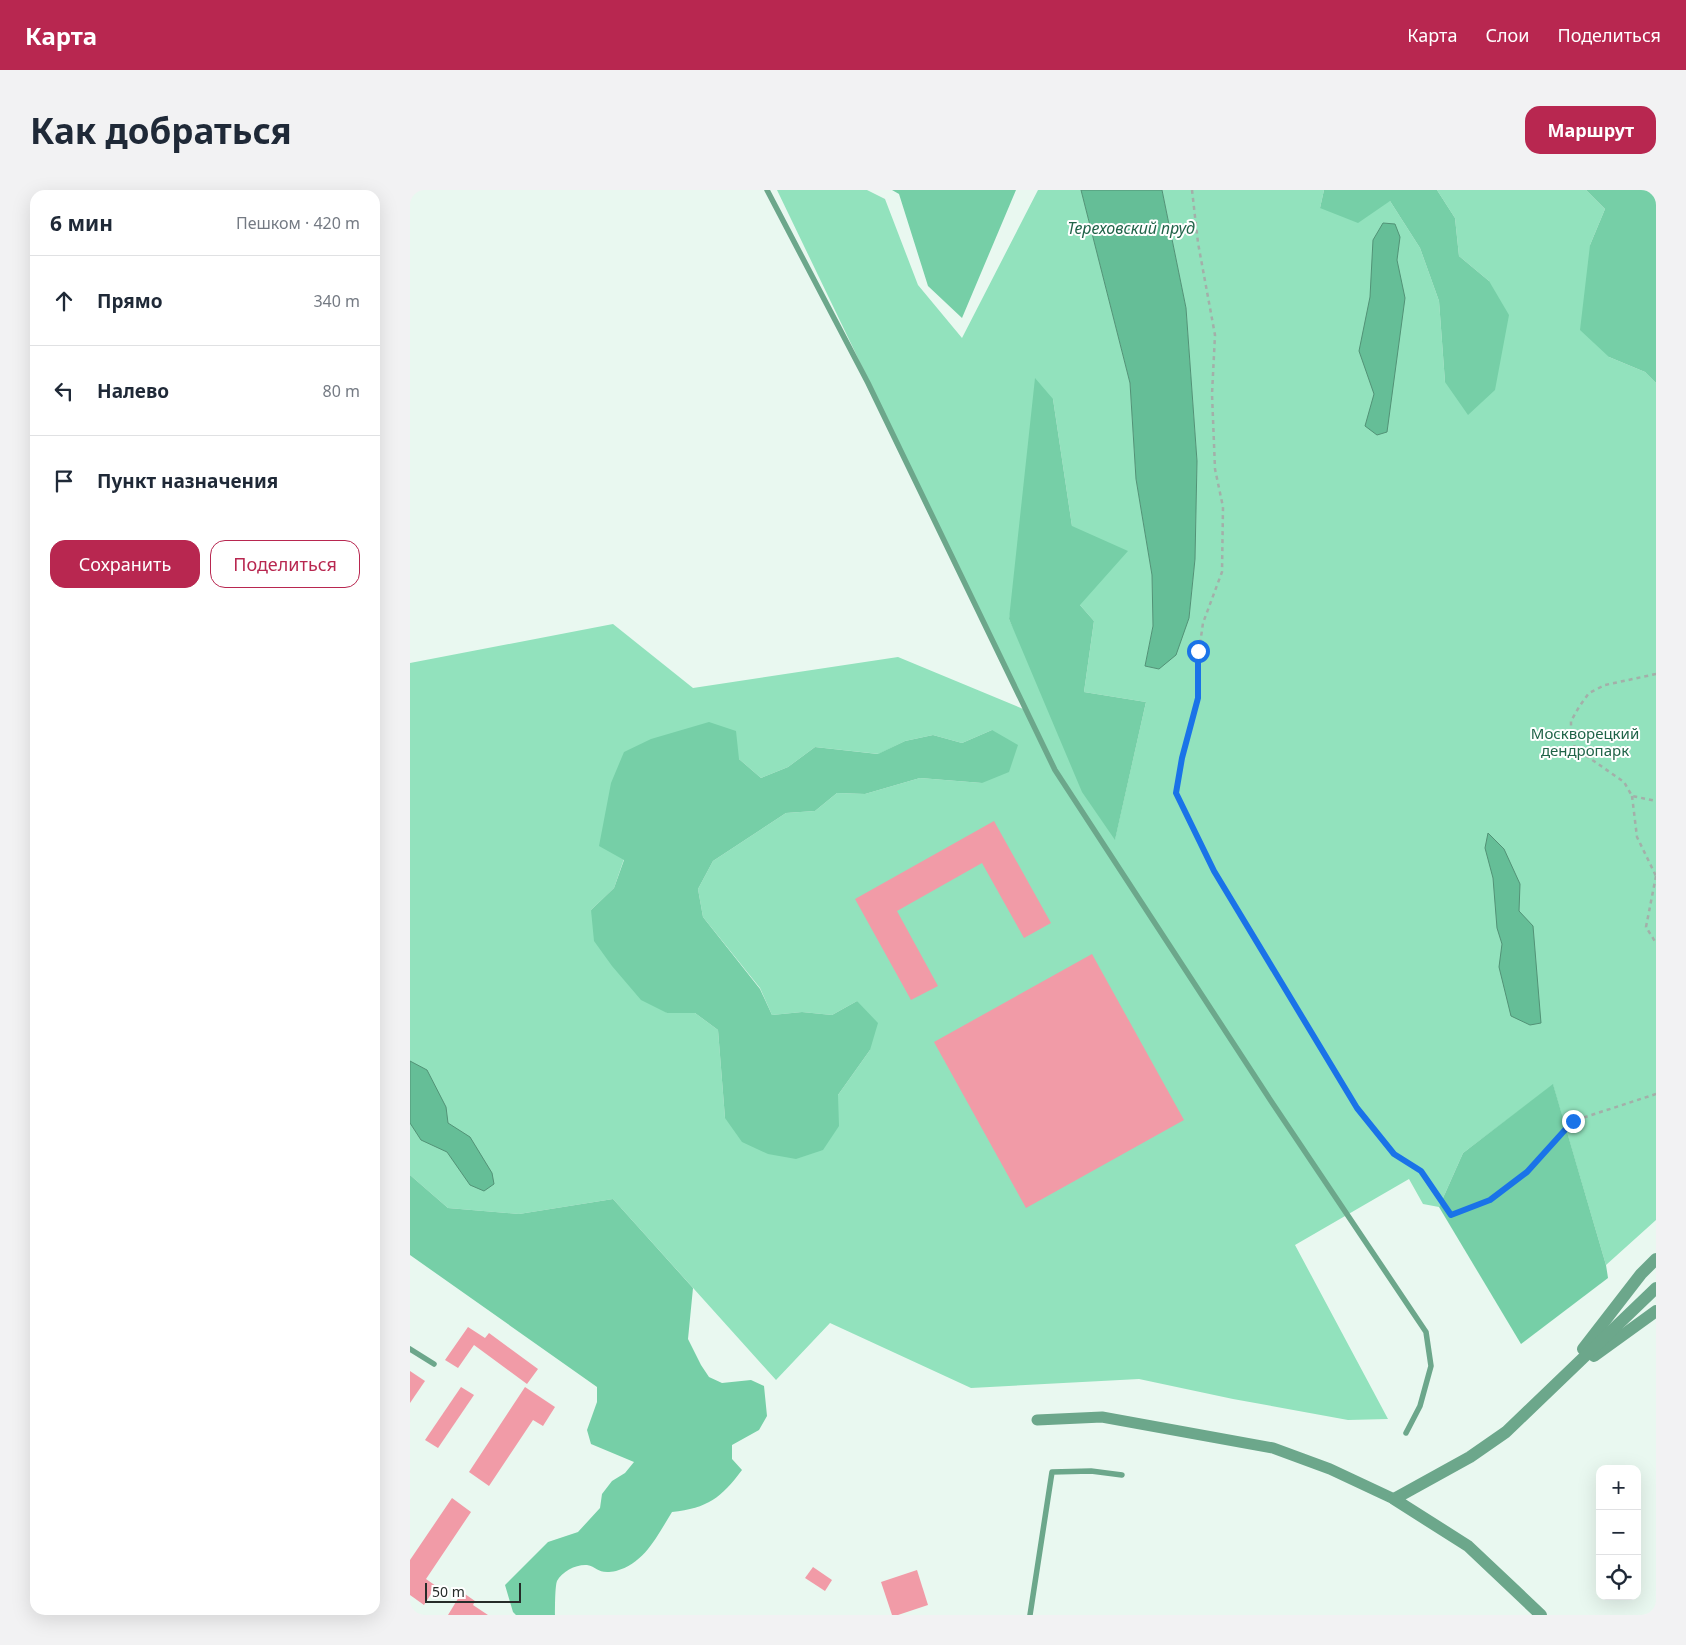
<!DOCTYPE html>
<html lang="ru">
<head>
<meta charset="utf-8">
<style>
	:root { --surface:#fff; --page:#f2f2f3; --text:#1f2937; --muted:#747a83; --line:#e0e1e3; --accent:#b82750 }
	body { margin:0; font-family:"Noto Sans",sans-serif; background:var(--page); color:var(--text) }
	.controls { position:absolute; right:15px; bottom:15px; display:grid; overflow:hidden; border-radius:10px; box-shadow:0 5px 20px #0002 }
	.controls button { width:45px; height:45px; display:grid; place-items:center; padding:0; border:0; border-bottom:1px solid var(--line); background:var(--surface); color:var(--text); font:25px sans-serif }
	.scale { position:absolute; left:15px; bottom:12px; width:96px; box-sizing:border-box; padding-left:5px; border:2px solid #262c29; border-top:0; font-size:14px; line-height:18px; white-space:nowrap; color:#262c29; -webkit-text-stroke:4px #fff; paint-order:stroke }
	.stop { position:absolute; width:15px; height:15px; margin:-11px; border:4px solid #1a73e8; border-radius:50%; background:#fff }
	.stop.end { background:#1a73e8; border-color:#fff; box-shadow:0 1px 5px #0008 }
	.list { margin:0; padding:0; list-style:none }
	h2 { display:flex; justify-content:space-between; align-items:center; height:65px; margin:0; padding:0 20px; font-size:21px }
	h2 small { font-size:16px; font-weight:400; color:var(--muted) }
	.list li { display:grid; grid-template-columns:32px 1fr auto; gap:15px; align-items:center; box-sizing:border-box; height:90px; padding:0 20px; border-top:1px solid var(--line) }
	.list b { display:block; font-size:19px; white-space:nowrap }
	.list em { font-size:16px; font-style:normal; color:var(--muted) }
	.actions { display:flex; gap:10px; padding:15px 20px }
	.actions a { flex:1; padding:11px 0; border:1px solid var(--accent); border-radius:15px; text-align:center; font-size:18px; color:var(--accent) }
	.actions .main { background:var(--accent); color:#fff }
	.icon { flex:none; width:28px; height:28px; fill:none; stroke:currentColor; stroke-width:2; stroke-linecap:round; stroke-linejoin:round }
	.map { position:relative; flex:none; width:1246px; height:1425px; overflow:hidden; border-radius:15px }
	header { display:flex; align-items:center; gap:30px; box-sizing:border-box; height:70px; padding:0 25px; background:var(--accent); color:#fff }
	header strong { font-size:24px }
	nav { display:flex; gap:28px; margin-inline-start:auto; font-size:18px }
	.intro { display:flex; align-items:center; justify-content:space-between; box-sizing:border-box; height:120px; padding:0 30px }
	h1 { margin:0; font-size:35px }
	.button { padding:12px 22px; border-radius:15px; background:var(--accent); color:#fff; font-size:18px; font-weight:700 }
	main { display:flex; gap:30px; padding:0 30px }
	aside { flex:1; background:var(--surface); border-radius:15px; box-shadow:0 5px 20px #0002 }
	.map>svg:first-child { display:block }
	.green { fill:#92e2bd; fill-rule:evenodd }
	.forest { fill:#76cfa7 }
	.water { fill:#65be97; stroke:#529276 }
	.building { fill:#f19ba7 }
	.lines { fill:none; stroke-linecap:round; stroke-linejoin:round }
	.path { stroke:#a3afa9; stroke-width:2.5; stroke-dasharray:4 4; stroke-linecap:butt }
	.service { stroke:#6ca78b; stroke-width:5.5 }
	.minor { stroke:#6ca78b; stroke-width:11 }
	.tertiary { stroke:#6ca78b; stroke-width:12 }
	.route { stroke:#1a73e8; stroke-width:6 }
	.labels { text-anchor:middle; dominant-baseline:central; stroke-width:4; stroke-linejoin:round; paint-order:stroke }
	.park-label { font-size:15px; fill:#206348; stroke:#fff }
	.water-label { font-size:16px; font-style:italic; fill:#216449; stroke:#fff }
</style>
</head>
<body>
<header>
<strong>Карта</strong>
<nav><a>Карта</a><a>Слои</a><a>Поделиться</a></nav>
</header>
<div class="intro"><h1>Как добраться</h1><a class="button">Маршрут</a></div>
<main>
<aside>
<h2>6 мин<small>Пешком · 420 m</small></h2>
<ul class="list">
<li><svg class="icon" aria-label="ahead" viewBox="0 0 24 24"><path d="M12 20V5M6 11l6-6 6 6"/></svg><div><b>Прямо</b></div><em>340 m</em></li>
<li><svg class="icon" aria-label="left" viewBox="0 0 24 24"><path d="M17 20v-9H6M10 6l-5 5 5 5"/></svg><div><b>Налево</b></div><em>80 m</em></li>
<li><svg class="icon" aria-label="arrive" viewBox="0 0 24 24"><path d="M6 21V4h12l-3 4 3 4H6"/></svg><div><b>Пункт назначения</b></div></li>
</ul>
<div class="actions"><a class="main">Сохранить</a><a>Поделиться</a></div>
</aside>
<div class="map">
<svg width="1246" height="1425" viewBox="0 0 1246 1425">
	<rect width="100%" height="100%" fill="#e9f8f0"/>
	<!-- green -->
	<path class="green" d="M367,0H457L475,9L508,95L552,148L628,0H671L720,193L726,289L742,385L743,436L735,476L749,479L779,428L785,369L787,271L776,118L752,0H914L910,18L980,11L1010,58L1029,111L1035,192L1079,91L1049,66L1045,28L1027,0H1176L1195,19L1180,55L1199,167L1235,182L1246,193V1030L1196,1075L1143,895L1053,963L1029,1017L1013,1014L999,989L885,1055L978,1229L938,1230L823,1209L729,1189L561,1198L420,1133L366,1190L203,1009L109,1024L38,1018L0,985V473L203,434L283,498L488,467L618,521ZM643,209L662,336L670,415L684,431L674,502L736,512L705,649L599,429ZM582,540L572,593L510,588L455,604L427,603L405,621L376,623L303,671L288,699L293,727L350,798L362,825L392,822L422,825L447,811L460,860L428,905V936L315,928L308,840L285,823H257L181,720L204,698L214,669L329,569L351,588L378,577L405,557L469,564L495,551L523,545L552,553Z"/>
	<!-- forest -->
	<g class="forest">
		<polygon points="482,0 606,0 552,128 518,96 489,4"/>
		<polygon points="914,0 1027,0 1045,28 1049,66 1079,91 1099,125 1085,200 1058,225 1035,192 1029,111 1010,58 980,11 948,33 910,18"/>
		<polygon points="1176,0 1246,0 1246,193 1235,182 1199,167 1170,140 1180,55 1195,19"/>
		<polygon points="625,188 643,209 662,336 718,361 670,415 684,431 674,502 736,512 705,650 672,602 599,429"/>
		<polygon points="299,532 326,541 329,569 351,588 378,577 405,557 468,564 495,551 523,545 552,553 582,540 608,555 599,582 572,593 510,588 455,604 427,603 405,621 376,623 303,671 288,699 293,727 350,799 362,825 392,822 422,825 447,811 468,833 460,860 428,905 429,936 413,960 386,969 358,964 332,952 315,928 308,840 285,823 257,823 231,810 202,776 184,751 181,720 204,698 214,670 189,656 201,593 214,562 241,549"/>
		<polygon points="1143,894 1196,1075 1198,1088 1111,1154 1029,1017 1053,963"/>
		<path d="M0,985L38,1018L109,1024L203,1009L283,1098L278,1149L291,1175L299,1187L312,1193L341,1190L354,1196L357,1226L349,1240L322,1255V1269L332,1280C311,1308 298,1318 262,1322C247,1346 235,1373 206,1381C188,1385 188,1377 177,1375C167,1374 152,1381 147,1391C145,1396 145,1418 145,1425H106L103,1422L95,1395L138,1352L168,1342L190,1318L192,1304L202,1291L215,1283L224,1272L181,1254L177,1240L187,1212V1197L0,1065Z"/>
	</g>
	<!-- water -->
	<g class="water">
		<polygon points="671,0 752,0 776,118 787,271 785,369 779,428 766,465 749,479 735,476 743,436 742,385 726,289 720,193"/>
		<polygon points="973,33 985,34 990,47 987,70 995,108 977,242 967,245 955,236 964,204 949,161 960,107 963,50"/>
		<polygon points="1078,643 1094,659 1110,694 1109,721 1123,736 1131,833 1120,835 1101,826 1089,777 1092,754 1087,738 1083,688 1075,658"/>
		<polygon points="0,871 17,880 36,917 38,933 60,947 82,983 84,994 74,1001 60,995 37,962 11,950 0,933"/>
	</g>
	<!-- building -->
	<g class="building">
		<polygon points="584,631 641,733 614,748 572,673 487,721 528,796 501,810 445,709"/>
		<polygon points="682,764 774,930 616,1018 524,852"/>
		<polygon points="58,1137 75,1148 79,1143 128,1179 117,1194 64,1155 48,1178 35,1170"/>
		<polygon points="0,1181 15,1191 0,1213"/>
		<polygon points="51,1197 64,1205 28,1258 15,1250"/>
		<polygon points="115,1197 145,1217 133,1236 123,1230 79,1296 59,1282"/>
		<polygon points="42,1308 61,1322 16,1389 26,1396 14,1415 0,1405 0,1370"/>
		<polygon points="403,1377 422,1390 415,1401 395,1388"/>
		<polygon points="507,1380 518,1415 488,1425 482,1425 471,1392"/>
		<polygon points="52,1402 65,1411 63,1415 78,1425 38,1425"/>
	</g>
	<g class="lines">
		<!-- path -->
		<g class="path">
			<polyline points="782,0 788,53 805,145 802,204 805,279 813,317 812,382 793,433 789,461 788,508 772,568 766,603 804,681 947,918 985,964 1011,981 1041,1025 1080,1010 1117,982 1163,931 1246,904"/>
			<polyline points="1246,484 1195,495 1179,503 1169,517 1161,531 1161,544 1165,558 1214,592 1222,606 1246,611"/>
			<polyline points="1222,606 1227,647 1246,686"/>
			<polyline points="1246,686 1236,737 1246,753"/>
		</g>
		<!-- service -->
		<g class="service">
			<polyline points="357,0 458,193 645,580 861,911 1016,1142 1021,1176 1010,1216 996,1243"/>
			<polyline points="0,1159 24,1174"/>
			<polyline points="620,1425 642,1282 681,1281 712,1285"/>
		</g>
		<!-- minor -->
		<polyline class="minor" points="627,1230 692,1227 863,1258 920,1279 984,1309"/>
		<!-- tertiary -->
		<g class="tertiary">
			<polyline points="1173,1159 1231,1084 1246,1069"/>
			<polyline points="1184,1166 1246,1121"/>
			<polyline points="1131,1425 1058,1356 984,1309 1060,1267 1096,1242 1246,1098"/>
		</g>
	</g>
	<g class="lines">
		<!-- route -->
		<polyline class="route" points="788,461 788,508 772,568 766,603 804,681 947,918 984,964 1011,981 1041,1025 1080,1010 1117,982 1163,931"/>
	</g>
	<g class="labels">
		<!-- park labels -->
		<g class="park-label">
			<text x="1175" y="543">Москворецкий<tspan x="1175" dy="17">дендропарк</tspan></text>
		</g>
		<!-- water labels -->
		<g class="water-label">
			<text x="721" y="38">Тереховский пруд</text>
		</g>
	</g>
</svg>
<div class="controls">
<button>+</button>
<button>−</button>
<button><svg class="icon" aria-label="locate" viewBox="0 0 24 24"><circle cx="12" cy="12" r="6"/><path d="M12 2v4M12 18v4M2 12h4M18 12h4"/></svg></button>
</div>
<div class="scale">50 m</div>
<div class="stop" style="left:788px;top:461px"></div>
<div class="stop end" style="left:1163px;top:931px"></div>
</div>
</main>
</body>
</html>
